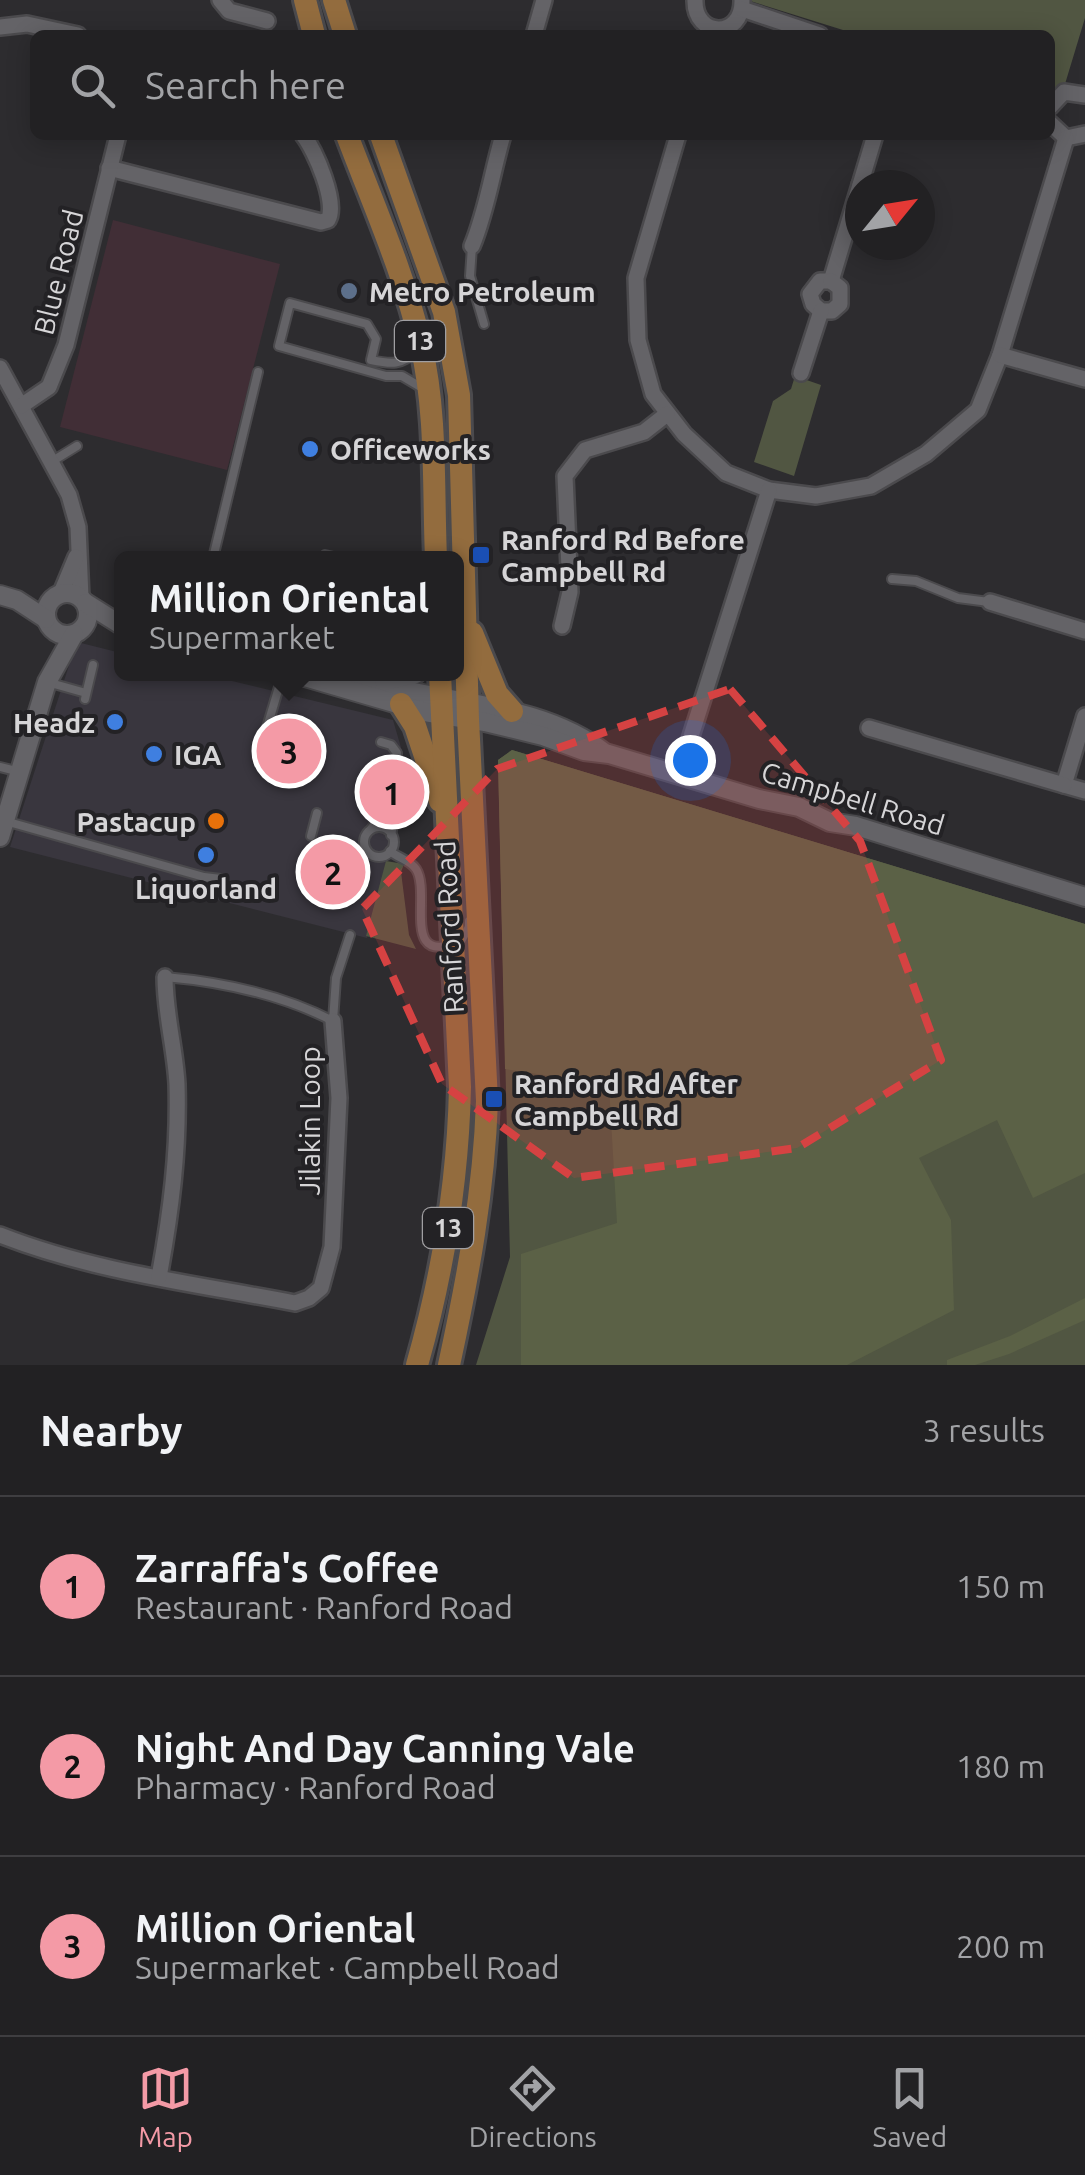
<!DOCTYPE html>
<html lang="en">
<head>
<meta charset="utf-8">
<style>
	:root { --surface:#222123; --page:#2e2e30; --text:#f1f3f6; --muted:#a2a3a6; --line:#3f3e41; --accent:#f49aa6 }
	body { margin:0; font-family:Ubuntu,sans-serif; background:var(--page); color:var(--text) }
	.compass { position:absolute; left:845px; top:170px; width:90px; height:90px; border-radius:50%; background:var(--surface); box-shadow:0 5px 25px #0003; rotate:60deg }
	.you { position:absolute; left:690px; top:760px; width:35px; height:35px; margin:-25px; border:8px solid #fff; border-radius:50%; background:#1a73e8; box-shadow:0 0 0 15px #1a73e833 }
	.badge { display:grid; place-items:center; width:65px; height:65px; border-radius:50%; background:var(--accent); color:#111; font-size:32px; font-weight:700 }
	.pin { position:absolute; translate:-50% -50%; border:5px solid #fff; box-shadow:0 2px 10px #0006 }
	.popup { position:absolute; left:114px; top:551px; width:350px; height:130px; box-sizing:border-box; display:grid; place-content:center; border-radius:15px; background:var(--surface); filter:drop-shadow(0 2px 8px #0005); font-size:32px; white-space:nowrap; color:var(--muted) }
	.popup b { font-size:38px; color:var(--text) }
	.popup::after { content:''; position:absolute; left:50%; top:100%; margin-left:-20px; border:20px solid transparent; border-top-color:var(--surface) }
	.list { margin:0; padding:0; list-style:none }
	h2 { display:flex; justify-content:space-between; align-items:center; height:130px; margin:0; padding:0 40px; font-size:42px }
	h2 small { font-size:32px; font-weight:400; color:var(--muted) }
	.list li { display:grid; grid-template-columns:65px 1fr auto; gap:30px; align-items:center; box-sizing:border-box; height:180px; padding:0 40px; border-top:2px solid var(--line) }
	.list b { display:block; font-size:38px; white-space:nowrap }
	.list p { margin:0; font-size:32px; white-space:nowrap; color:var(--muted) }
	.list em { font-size:32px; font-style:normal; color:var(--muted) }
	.icon { flex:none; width:55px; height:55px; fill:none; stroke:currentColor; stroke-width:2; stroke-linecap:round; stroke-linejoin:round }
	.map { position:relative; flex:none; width:1085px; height:1365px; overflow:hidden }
	.search { position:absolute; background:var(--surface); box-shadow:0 5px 25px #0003; left:30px; right:30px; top:30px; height:110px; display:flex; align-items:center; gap:25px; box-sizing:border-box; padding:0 35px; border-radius:15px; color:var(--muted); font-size:38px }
	.sheet { height:670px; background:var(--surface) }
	nav { display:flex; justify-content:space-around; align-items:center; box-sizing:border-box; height:140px; border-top:2px solid var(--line); background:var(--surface); font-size:28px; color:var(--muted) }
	nav a { display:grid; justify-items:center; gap:5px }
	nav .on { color:var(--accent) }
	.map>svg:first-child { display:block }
	.built { fill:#39363e }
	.education { fill:#412e36 }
	.green { fill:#515642 }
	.forest { fill:#5b6146 }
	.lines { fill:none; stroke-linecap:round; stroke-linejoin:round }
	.service-casing { stroke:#4b4a4d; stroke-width:12 }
	.minor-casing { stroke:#4b4a4d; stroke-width:20 }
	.tertiary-casing { stroke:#4b4a4d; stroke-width:22 }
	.primary-casing { stroke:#4b4a4d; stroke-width:28 }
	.service { stroke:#646367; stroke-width:8 }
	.minor { stroke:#646367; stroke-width:15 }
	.tertiary { stroke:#646367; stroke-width:18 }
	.primary { stroke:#936c3e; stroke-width:22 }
	.marked { fill:#d64242; fill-opacity:0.2; stroke:#d64242; stroke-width:8; stroke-dasharray:20 12; stroke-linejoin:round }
	.service-dot { fill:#5c6f8a; stroke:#232225; stroke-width:4 }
	.shop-dot { fill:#3f7fe0; stroke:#232225; stroke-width:4 }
	.transit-dot { fill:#1a4fb4; stroke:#232225; stroke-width:4 }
	.food-dot { fill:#e8710a; stroke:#232225; stroke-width:4 }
	.labels { text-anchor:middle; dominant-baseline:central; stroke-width:8; stroke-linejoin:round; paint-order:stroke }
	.shield { fill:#232225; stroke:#a09fa2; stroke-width:2.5 }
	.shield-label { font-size:25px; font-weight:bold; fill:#d6d5d7 }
	.street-label { font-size:28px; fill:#d6d5d7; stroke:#232225 }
	.poi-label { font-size:28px; font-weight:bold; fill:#d6d5d7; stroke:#232225; text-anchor:start }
</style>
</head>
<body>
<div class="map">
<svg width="1085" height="1365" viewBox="0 0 1085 1365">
	<rect width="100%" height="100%" fill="#2d2c2f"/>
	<!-- built -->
	<polygon class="built" points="81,643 121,653 121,674 203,674 393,720 409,775 367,938 10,847 75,647"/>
	<!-- education -->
	<polygon class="education" points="113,220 280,264 227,470 60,427"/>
	<!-- green -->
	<g class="green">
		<polygon points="747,0 1085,0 1085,18 1065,84 1050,94 1050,35 859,35"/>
		<polygon points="795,376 821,385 794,476 754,462 773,401 791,389"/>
		<polygon points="512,750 1085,924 1085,1365 476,1365 510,1257 498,760"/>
		<polygon points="386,861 404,864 401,872 409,935 416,949 366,936"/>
	</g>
	<!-- forest -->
	<g class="forest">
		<polygon points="512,750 1085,924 1085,1173 1033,1198 997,1120 919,1158 951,1220 954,1310 847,1365 521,1365 521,1254 617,1223 609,1085 505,1069 498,760"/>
		<polygon points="1085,1298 1085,1320 1009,1354 975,1365 947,1365 947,1360 1010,1336"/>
	</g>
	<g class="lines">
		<!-- service casing -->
		<g class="service-casing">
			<g id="service">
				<polyline points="472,246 470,276 484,324"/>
				<path d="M416,350C403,366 390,364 371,360L376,339L367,324L290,303L279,346L386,376H402L424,389"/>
				<polyline points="51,462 77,446"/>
				<polyline points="325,555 338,558"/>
				<polyline points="213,558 258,372"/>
				<polyline points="892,579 916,581 958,598 989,602"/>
				<polyline points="47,682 86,693"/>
				<polyline points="85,699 93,665"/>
				<path d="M381,742L391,745L397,753C396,766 403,773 402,786C401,802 394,819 391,835"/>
				<polyline points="262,744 279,687 286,677"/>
				<polyline points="0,767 20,772"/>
				<polyline points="5,821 204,877 221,879"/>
				<circle cx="379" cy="842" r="15"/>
				<polyline points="371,829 377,821 391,768 396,764"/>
				<polyline points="311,836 317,813"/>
				<path d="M390,851C398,858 410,860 416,869C432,894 399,968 461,941L469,927V921"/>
				<path d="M165,977C223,982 282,995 333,1021L336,978L350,935"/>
			</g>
		</g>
		<!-- minor casing -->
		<g class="minor-casing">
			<g id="minor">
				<polyline points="220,0 229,11 267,21"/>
				<path d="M695,0C694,38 743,39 742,0"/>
				<polyline points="742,9 820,35"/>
				<polyline points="0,27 27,24 78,35"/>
				<polyline points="534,35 544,0"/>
				<polyline points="1050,107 1064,92 1085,95"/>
				<polyline points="1050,123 1066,138 1085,134"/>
				<polyline points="678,135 636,278 638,340 653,394 684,434 726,473 769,490 816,496 871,486 926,454 978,410 1000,355 1066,138"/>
				<path d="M109,168L321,222L328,220C338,203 315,150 303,135"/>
				<polyline points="860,185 875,135"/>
				<path d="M472,246C487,210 492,172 503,135"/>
				<polyline points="831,281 860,185"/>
				<polyline points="821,311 813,304 810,294 820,281 831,281"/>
				<polyline points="821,311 832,311 840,304 840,288 831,281"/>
				<polyline points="1000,355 1085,379"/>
				<polyline points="0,368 69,495 78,527 81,598"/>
				<polyline points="801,373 821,311"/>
				<polyline points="21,406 49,387 66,345 118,135"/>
				<polyline points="61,593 76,557"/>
				<polyline points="990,602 1085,631"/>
				<polyline points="562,626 570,592 565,476 585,450 644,432 667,414"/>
				<polyline points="1085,716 1064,785 1085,791"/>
				<polyline points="869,728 1064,785"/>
				<polyline points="679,774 769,490"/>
				<path d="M0,1235C94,1272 197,1284 295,1303L309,1298L321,1288L332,1247L339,1098L333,1021"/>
				<path d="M159,1277C171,1212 179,1151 177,1084C175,1047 165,1014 165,977"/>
			</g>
		</g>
		<!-- tertiary casing -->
		<g class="tertiary-casing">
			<g id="tertiary">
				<circle cx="67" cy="614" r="21"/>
				<polyline points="0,595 17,600 46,619"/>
				<polyline points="86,603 121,625"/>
				<path d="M351,674C432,707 533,697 605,753"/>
				<polyline points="287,676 305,677 425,712 485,722 543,736 584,751 609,754 759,799 799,807 830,822 856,826 1085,897"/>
				<polyline points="384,681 416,674"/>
				<polyline points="0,837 47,682 74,634"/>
			</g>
		</g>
		<!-- primary casing -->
		<g class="primary-casing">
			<g id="primary">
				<polyline points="305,0 314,35"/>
				<polyline points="334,0 345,35"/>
				<path d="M347,135C373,204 404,273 421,345C437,413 433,488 436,558"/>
				<path d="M381,135L444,312L459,395L468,719L487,1101C484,1191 468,1277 449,1365"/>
				<polyline points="472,633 497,694 512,711"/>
				<polyline points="401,704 415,726 440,801"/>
				<path d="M417,1365C443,1273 458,1182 460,1087L440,674"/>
			</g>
		</g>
		<!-- service -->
		<use href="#service" class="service"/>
		<!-- minor -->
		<use href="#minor" class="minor"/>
		<!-- tertiary -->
		<use href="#tertiary" class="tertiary"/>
		<!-- primary -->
		<use href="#primary" class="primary"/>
	</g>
	<!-- marked area -->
	<path class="marked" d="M730,689L860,841L941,1060L797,1148L574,1178L442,1084L362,909L497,769Z"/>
	<!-- markers -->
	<circle class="service-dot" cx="349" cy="291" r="10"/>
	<g class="shop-dot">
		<circle cx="310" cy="449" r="10"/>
		<circle cx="115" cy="722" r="10"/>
		<circle cx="154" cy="754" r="10"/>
		<circle cx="206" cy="855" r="10"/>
	</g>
	<g class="transit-dot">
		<rect x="471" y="545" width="20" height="20" rx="5"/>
		<rect x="484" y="1089" width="20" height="20" rx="5"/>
	</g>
	<circle class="food-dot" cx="216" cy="821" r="10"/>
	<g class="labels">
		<!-- shield labels -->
		<g class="shield">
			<rect x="395" y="321" width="50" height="40" rx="8"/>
			<rect x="423" y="1208" width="50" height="40" rx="8"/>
		</g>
		<g class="shield-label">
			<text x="420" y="341">13</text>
			<text x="448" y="1228">13</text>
		</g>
		<!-- street labels -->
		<g class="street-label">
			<text transform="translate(58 272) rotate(-76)">Blue Road</text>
			<text transform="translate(853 798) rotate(17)">Campbell Road</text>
			<text transform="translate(449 927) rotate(-93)">Ranford Road</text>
			<text transform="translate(309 1121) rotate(-90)">Jilakin Loop</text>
		</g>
		<!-- poi labels -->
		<g class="poi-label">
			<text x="369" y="291">Metro Petroleum</text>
			<text x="330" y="449">Officeworks</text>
			<text x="501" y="539">Ranford Rd Before<tspan x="501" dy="32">Campbell Rd</tspan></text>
			<text x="95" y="722" text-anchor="end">Headz</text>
			<text x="174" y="754">IGA</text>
			<text x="196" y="821" text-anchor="end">Pastacup</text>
			<text x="206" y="888" text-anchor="middle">Liquorland</text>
			<text x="514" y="1083">Ranford Rd After<tspan x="514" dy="32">Campbell Rd</tspan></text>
		</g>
	</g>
</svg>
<svg class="compass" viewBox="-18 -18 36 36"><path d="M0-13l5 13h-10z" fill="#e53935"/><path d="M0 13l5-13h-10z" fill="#a2a3a6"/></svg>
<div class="you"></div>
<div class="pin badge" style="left:392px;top:792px">1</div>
<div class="pin badge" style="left:333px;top:872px">2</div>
<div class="pin badge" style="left:289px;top:751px">3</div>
<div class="popup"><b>Million Oriental</b>Supermarket</div>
<div class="search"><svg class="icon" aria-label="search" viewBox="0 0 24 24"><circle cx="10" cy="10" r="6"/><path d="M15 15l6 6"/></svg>Search here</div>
</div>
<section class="sheet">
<h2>Nearby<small>3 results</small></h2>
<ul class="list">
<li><span class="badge">1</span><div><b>Zarraffa's Coffee</b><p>Restaurant · Ranford Road</p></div><em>150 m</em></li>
<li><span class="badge">2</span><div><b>Night And Day Canning Vale</b><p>Pharmacy · Ranford Road</p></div><em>180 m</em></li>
<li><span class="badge">3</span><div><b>Million Oriental</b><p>Supermarket · Campbell Road</p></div><em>200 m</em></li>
</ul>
</section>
<nav>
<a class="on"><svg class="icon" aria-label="map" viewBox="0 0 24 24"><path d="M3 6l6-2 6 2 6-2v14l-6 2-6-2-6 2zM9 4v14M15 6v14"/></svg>Map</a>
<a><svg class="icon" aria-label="directions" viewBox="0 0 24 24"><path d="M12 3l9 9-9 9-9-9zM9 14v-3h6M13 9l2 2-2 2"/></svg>Directions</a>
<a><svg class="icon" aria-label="saved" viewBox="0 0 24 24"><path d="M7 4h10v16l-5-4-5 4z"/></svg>Saved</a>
</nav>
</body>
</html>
